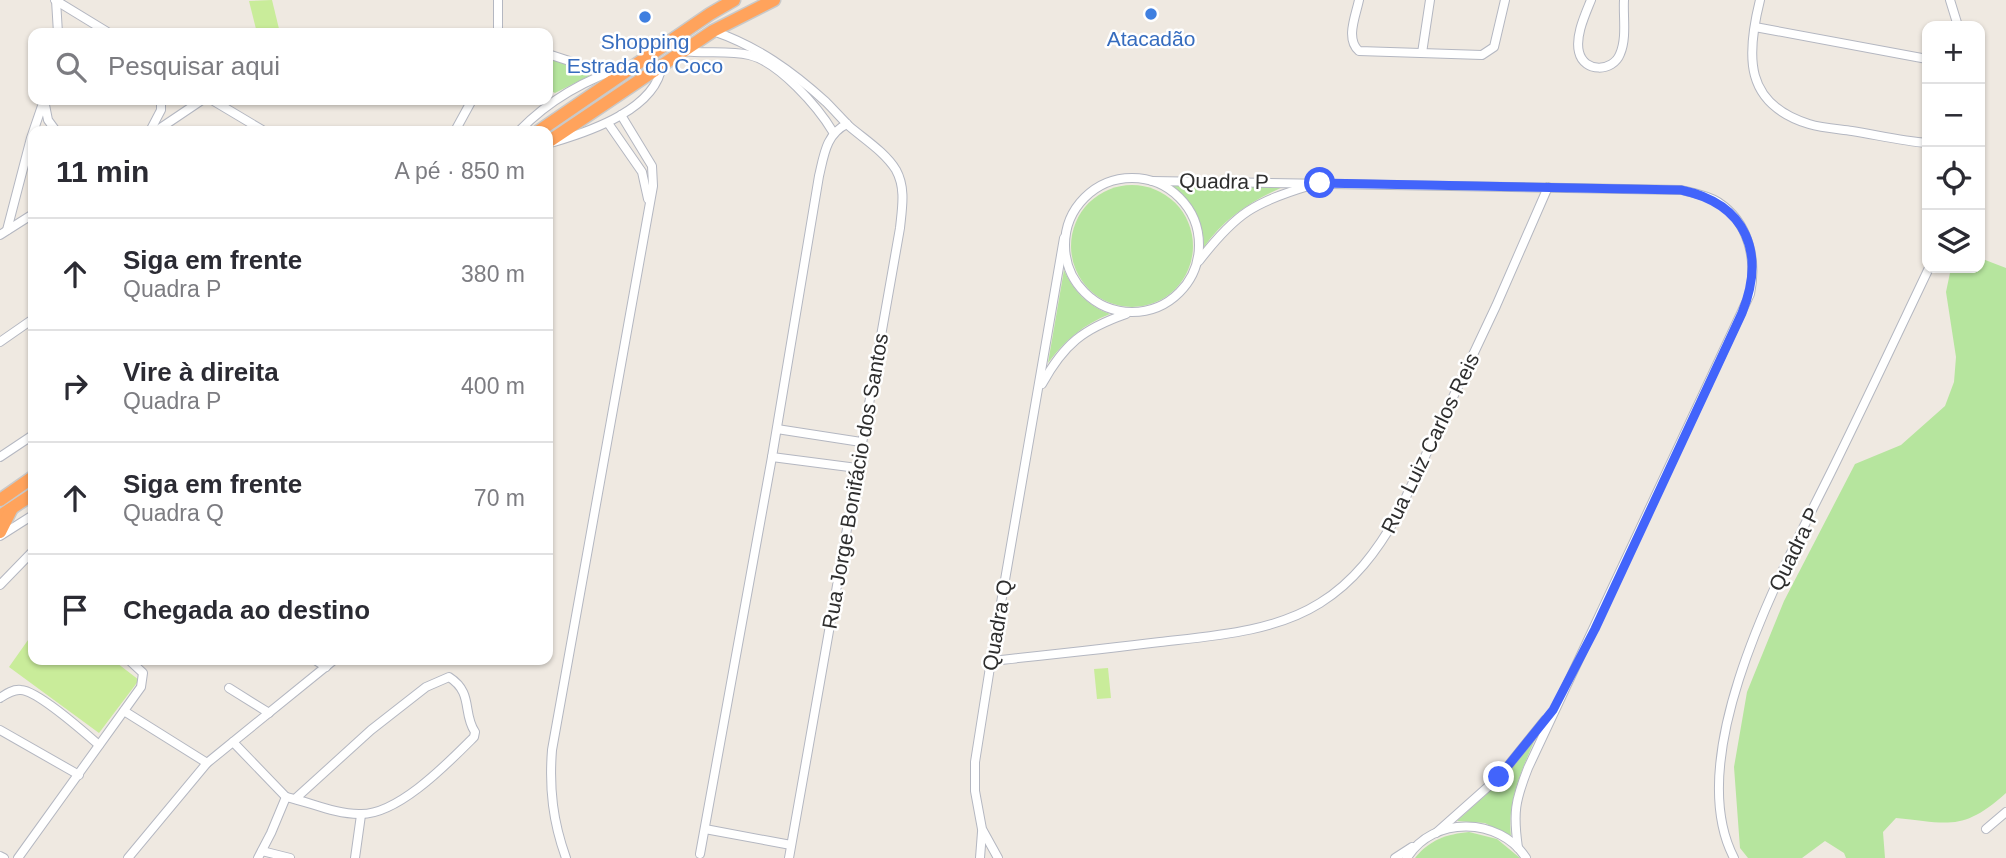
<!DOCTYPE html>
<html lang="pt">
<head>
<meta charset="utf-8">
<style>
	:root { --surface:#fff; --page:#f2f2f3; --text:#2b2b33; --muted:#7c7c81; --line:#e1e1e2 }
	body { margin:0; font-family:Arial,sans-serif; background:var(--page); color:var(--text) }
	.controls { position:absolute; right:21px; top:21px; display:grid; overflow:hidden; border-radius:14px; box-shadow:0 2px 5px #0004 }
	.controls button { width:63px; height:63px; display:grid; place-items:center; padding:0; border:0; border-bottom:2px solid var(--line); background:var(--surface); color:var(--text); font:35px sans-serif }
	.stop { position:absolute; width:21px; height:21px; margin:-16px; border:5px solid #4264fb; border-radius:50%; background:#fff }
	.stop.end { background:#4264fb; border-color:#fff; box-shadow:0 2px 7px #0008 }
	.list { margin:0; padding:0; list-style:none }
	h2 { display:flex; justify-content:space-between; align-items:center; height:91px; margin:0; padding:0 28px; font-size:30px }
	h2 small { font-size:23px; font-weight:400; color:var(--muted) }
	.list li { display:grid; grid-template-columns:46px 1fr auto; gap:21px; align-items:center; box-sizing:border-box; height:112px; padding:0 28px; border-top:2px solid var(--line) }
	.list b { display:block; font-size:26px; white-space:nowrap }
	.list p { margin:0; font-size:23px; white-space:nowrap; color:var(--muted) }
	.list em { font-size:23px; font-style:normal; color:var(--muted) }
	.icon { flex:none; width:38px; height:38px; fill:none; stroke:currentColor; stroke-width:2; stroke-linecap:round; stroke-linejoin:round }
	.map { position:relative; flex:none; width:2006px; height:858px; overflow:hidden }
	.search { position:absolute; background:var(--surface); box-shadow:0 2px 5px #0004; left:28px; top:28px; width:525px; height:77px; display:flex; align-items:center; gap:18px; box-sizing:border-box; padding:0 24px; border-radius:14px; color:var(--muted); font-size:26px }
	.panel { position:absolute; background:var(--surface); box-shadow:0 2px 5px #0004; left:28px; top:126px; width:525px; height:539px; border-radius:14px }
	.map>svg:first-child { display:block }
	.green { fill:#b6e59e }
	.pitch { fill:#c9ec9a }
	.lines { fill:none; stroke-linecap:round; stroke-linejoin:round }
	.minor-casing { stroke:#b4b7c1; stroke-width:10 }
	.highway-casing { stroke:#c9c9c9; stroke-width:15 }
	.minor { stroke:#fff; stroke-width:8 }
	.highway { stroke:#ffa35c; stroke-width:12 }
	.route { stroke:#4264fb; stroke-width:9 }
	.shop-dot { fill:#3f7fe0; stroke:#fff; stroke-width:2.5 }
	.labels { text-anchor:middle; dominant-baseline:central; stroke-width:5; stroke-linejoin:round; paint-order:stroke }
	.shop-label { font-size:21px; fill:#366cbe; stroke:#fff }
	.street-label { font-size:21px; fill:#2e2e2e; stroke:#fff }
</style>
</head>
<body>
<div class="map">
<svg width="2006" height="858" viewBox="0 0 2006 858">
	<rect width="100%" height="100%" fill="#efe9e1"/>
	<!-- green -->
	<g class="green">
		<polygon points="548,57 589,70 589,76 555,93 548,89"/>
		<path d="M1169,184L1285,186C1253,200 1224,218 1204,247C1204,221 1191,199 1169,184Z"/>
		<circle cx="1132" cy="246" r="61"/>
		<path d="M1980,258L2006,268V793C1963,832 1948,823 1896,818L1883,832L1885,858H1846L1844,853L1825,841L1802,858H1748L1740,848L1734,767L1747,692L1784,601L1855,464L1901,445L1945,406L1954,382L1956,357L1946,292L1951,268H1980Z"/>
		<path d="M1064,270C1073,291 1088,306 1110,314C1084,324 1065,340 1048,363Z"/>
		<path d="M1536,737C1522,770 1507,800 1511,837L1485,823L1457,821L1497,785Z"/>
		<path d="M1469,832L1497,839L1520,858H1415C1429,840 1447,834 1469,832Z"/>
	</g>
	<!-- pitch -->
	<g class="pitch">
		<polygon points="272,0 280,33 257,33 249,1"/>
		<polygon points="33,633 33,660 113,660 139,680 99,733 9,667"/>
		<polygon points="1108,668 1111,698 1097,699 1094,669"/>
	</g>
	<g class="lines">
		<!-- minor casing -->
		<g class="minor-casing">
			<g id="minor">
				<polyline points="55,0 109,33"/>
				<polyline points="56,0 58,33"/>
				<path d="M1359,0C1356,15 1345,39 1359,51L1482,55L1494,47L1505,0"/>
				<path d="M1591,0C1585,15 1575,36 1579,52C1584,73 1613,72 1620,54C1627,38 1623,17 1624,0"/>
				<path d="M1760,0C1746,56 1744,104 1809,124C1822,128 1838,129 1852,131C1877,135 1902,141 1927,143"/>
				<polyline points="1950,0 1958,26"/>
				<polyline points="1755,27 1927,59"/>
				<path d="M713,31C757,46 792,71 826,102C834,110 841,118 849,126C864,139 885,152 896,170C906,188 902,208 900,228L789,858"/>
				<polyline points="498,33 498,0"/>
				<path d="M683,51C704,54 729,50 749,55C779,62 818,107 833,132"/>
				<polyline points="1422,53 1430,0"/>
				<polyline points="548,54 606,73"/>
				<polyline points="44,100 48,120 56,131"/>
				<polyline points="212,100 264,131"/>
				<polyline points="608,123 642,172 648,199"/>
				<polyline points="150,131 161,110 161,100"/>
				<polyline points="156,131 202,100"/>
				<polyline points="455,131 472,100"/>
				<path d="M519,131C550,99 588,78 630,65"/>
				<path d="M554,142C591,131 656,109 662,65"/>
				<circle cx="1132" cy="245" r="67"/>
				<path d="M1152,181L1681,190C1694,193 1707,195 1718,202C1749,222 1757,260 1750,294L1528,768C1515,801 1513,813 1518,848"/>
				<polyline points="7,230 31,138 44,100"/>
				<polyline points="0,235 33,214"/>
				<path d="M1199,261C1236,213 1254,202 1312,185"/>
				<polyline points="0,342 33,319"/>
				<path d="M1042,384C1064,344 1083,329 1126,314"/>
				<polyline points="777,429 861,442"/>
				<polyline points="0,457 33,435"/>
				<polyline points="772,457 857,468"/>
				<polyline points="0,536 33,515"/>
				<polyline points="0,585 33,551"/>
				<polyline points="315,660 326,667"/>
				<path d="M991,661C1047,655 1104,649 1160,642C1213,636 1274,632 1320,603C1354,582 1377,551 1397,516L1496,306L1548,187"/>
				<polyline points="229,688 269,713"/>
				<path d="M0,698C6,694 13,689 21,690C38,691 84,732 99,745"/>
				<polyline points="124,711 207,763"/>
				<polyline points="0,730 79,775"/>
				<polyline points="233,742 286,797"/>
				<path d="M286,797C310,802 334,814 359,814C397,816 448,763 474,737L475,732C462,713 474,693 449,677L426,687L371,730L295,799"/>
				<polyline points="705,829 791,845"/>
				<polyline points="1986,829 2006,812"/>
				<polyline points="1436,833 1499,777 1545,720"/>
				<polyline points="262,851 290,858"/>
				<path d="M700,854L772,457L819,176C824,155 826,134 847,124"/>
				<polyline points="0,856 4,858"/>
				<polyline points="18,858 141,687 143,673 129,660"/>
				<polyline points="128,858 207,763 334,660"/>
				<polyline points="258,858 271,833 286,797"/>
				<polyline points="355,858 361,815"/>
				<path d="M566,858C553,822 549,789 552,750L653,186L652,166L621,115"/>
				<polyline points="980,858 982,832"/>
				<polyline points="998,858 982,829 975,791 975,762 991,661 1064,238"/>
				<polyline points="1395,858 1412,847"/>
				<path d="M1407,858C1433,815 1500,817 1526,858"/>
				<path d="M1734,858C1679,753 1788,560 1835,464C1867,399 1898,333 1929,268"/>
			</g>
		</g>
		<!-- highway casing -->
		<g class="highway-casing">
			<g id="highway">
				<polyline points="539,131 710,14 734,0"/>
				<polyline points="548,142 713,31 774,0"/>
				<polyline points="0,500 33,477"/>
				<polyline points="0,516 33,494"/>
				<polyline points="0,532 11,510"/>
			</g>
		</g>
		<!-- minor -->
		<use href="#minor" class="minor"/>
		<!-- highway -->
		<use href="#highway" class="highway"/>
	</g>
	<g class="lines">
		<!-- route -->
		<path class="route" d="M1320,183L1681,190C1747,204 1766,253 1742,313L1595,629L1553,710L1499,777"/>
	</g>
	<!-- markers -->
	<g class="shop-dot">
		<circle cx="1151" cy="14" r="7"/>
		<circle cx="645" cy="17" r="7"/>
	</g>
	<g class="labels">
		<!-- shop labels -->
		<g class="shop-label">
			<text x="1151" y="38">Atacadão</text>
			<text x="645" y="41">Shopping<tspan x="645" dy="24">Estrada do Coco</tspan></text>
		</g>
		<!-- street labels -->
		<g class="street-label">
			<text transform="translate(1224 181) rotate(1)">Quadra P</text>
			<text transform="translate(1430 443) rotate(-64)">Rua Luiz Carlos Reis</text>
			<text transform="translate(855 481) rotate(-80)">Rua Jorge Bonifácio dos Santos</text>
			<text transform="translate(1794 549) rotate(-64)">Quadra P</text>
			<text transform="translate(997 625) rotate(-80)">Quadra Q</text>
		</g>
	</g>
</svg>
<div class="controls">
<button>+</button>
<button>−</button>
<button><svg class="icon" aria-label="locate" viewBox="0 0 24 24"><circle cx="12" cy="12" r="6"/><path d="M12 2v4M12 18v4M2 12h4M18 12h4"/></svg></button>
<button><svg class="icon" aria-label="layers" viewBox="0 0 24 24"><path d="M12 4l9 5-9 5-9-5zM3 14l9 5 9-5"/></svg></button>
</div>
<div class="stop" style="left:1320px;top:183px"></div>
<div class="stop end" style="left:1499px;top:777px"></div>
<div class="search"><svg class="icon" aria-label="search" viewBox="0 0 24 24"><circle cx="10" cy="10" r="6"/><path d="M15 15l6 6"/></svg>Pesquisar aqui</div>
<section class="panel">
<h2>11 min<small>A pé · 850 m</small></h2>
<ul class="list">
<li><svg class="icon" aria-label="ahead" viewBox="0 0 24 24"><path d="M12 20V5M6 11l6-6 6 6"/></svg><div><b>Siga em frente</b><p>Quadra P</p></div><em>380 m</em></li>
<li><svg class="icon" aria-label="right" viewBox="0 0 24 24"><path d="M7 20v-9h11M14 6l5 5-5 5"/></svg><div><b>Vire à direita</b><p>Quadra P</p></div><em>400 m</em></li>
<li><svg class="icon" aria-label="ahead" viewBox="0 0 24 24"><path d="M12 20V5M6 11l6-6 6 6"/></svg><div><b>Siga em frente</b><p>Quadra Q</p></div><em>70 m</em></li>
<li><svg class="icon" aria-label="arrive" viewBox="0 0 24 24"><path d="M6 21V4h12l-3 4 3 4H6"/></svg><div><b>Chegada ao destino</b></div></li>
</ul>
</section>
</div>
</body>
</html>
